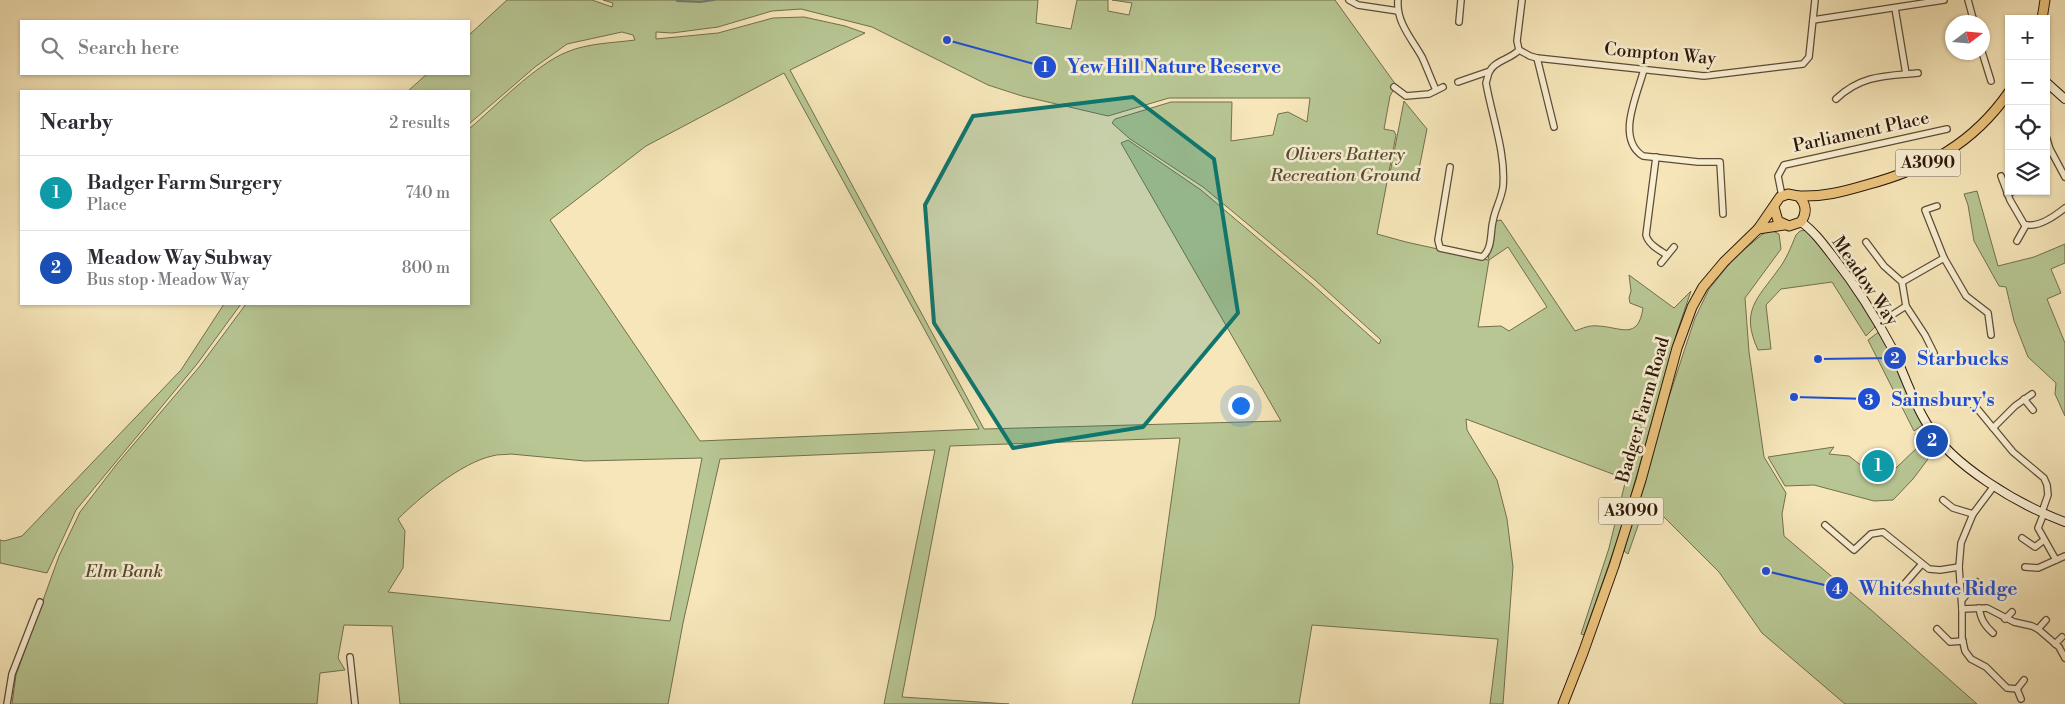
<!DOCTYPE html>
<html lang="en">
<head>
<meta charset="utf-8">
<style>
	:root { --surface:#fff; --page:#f2f2f3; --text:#2b2b33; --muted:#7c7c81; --line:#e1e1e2; --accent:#8f2418 }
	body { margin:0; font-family:"Libre Bodoni",serif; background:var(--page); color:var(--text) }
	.controls { position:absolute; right:15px; top:15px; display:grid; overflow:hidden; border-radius:0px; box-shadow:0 1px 4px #0004 }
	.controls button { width:45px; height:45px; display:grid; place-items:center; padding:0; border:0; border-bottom:1px solid var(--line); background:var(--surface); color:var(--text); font:25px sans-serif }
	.compass { position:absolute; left:1945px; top:15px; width:45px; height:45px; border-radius:50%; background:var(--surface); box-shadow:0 1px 4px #0004; rotate:74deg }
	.you { position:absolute; left:1240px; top:405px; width:18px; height:18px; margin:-12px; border:4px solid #fff; border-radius:50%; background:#1a73e8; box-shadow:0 0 0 8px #1a73e833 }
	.badge { display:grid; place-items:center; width:32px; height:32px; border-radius:50%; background:var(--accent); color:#fff; font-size:16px; font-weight:700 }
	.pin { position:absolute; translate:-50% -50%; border:2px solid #fff; box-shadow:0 1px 5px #0006 }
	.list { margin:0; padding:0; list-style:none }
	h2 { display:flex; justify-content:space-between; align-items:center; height:65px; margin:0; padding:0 20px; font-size:21px }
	h2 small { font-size:16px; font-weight:400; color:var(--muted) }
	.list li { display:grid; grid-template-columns:32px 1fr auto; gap:15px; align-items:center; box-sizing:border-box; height:75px; padding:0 20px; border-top:1px solid var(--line) }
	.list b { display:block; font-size:19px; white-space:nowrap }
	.list p { margin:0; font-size:16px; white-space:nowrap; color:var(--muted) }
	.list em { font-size:16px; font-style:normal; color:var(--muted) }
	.icon { flex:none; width:28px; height:28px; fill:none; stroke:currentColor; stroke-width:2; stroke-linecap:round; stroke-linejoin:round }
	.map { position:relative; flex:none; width:2065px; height:704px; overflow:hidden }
	.search { position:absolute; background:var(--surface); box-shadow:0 1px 4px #0004; left:20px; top:20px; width:450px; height:55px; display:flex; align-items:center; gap:12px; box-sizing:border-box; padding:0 18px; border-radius:0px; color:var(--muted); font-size:19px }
	.panel { position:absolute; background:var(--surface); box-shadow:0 1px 4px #0004; left:20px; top:90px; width:450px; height:215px; border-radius:0px }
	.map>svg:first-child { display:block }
	.green { fill:#b7c693; stroke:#726f4f; fill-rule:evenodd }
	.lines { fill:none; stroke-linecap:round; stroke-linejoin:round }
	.stream { stroke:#727b73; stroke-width:2 }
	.street-casing { stroke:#5e4c36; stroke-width:8 }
	.secondary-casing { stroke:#2c180b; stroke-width:10 }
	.primary-casing { stroke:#2c180b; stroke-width:11 }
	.street { stroke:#f9efd2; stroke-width:5.5 }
	.secondary { stroke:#f9efd2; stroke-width:8 }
	.primary { stroke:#ebc37c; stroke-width:9 }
	.marked { fill:#0f766e; fill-opacity:0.2; stroke:#0f766e; stroke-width:4; stroke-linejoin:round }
	.labels { text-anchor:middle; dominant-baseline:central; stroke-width:5; stroke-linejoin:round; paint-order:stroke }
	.shield { fill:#f9efd2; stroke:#6a5847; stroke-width:1 }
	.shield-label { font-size:16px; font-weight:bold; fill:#2c180b }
	.street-label { font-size:18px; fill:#2c180b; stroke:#f9efd2 }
	.park-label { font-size:18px; font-style:italic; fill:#564c34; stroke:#f9efd2 }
	.leader { fill:none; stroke:#1d4ed8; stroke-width:2 }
	.callout-dot { fill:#1d4ed8; stroke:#f9efd2; stroke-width:2 }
	.mark-label { font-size:15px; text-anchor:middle; font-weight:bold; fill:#fff }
	.callout-label { font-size:19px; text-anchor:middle; font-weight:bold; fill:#1d4ed8; stroke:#f9efd2; stroke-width:5; stroke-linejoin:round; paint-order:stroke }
</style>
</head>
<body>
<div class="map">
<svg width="2065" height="704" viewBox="0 0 2065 704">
	<rect width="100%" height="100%" fill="#f6e6b9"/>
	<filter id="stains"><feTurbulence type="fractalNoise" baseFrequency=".004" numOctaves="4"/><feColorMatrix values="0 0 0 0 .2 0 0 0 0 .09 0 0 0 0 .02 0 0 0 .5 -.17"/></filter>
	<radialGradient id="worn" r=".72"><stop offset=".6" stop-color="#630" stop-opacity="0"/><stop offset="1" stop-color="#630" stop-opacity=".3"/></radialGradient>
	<!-- green -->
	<g class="green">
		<path d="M507,0H592L612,7L613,3L603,0H1038L1036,23L1071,29L1077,0H1108V11L1129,15L1132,3L1112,0H1335L1396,85L1390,96L1384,129L1394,131L1396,135L1377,234L1406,242L1488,260L1495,221L1501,220L1575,331C1583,328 1589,325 1598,326C1621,327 1638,341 1643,308L1630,303L1629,298L1631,291L1629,275L1674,308L1691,291L1677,332L1623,524L1584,635L1581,634L1609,548L1626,479L1466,419L1467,430L1497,480L1507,519L1513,567L1503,704H1490L1498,639L1312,625L1299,704H1132L1155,617L1180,438L950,446L902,697L1009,704H884L935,450L720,459L683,623L668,704H400L392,626L344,625L338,658L345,670L320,673L317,704H12L16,675L59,556L80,512L116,465L200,366L246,304H469V129C495,107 536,64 567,52C588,43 613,43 635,40L633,35L622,32L567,44L535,67L469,124V91H408L427,74H469V35ZM801,9L872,27L988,85L1022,96L1108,116L1169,98H1310L1307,122L1288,112L1278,114L1273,135L1231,141L1232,102H1171L1115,119L1112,123L1130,139L1203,187L1315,280L1381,340L1379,344L1313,285L1201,190L1128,140L1121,143L1281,421L984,429L790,70L865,33L845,26L804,17L773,18L718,33L656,39V32L672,33L718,27L772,11ZM784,73L979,429L700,441L550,220L646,146ZM1508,247L1547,307L1509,331L1501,326L1478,327L1489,260ZM511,454L585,461L702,458L670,621L388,592L403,568L405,531L398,519C420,497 461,463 492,456C498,454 505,455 511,454Z"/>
		<polygon points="1404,101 1427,129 1417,179 1390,173"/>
		<polygon points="1977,191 1998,266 2034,257 2065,244 2065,263 2051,269 2061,293 2047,299 2065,343 2065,416 2055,394 2056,383 2028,357 2014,321 2006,287 1999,286 1974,241 1968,205 1964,194"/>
		<polygon points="1769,229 1779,234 1781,249 1745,298 1749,352 1764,457 1786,493 1782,514 1784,536 1870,609 1977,704 1845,704 1762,633 1719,572 1659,512 1640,520 1628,554 1624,551 1668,400 1695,318 1709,289 1735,257"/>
		<path d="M1805,230C1832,250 1862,296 1875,327L1866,336L1832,282L1781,289L1766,305L1771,349L1758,350C1740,311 1757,299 1778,270C1786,260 1791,247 1796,235L1800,231Z"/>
		<polygon points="224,304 241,304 197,364 76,510 47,573 0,563 0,540 4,541 22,536 181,370"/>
		<polygon points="1880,331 1924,424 1914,431 1868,340"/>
		<polygon points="1926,427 1937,447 1913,479 1893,500 1874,501 1814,485 1785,486 1768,457 1834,447 1829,454 1849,456 1876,477 1888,463 1896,468 1920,445 1915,434"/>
	</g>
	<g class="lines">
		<!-- stream -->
		<polyline class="stream" points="677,1 700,2 714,0"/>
		<!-- street casing -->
		<g class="street-casing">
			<g id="street">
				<polyline points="1349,0 1358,5 1398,11"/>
				<path d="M1398,0C1396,22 1412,39 1422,57C1427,68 1431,79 1436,90"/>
				<polyline points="1968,0 1974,22"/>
				<polyline points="1895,8 1906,74"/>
				<polyline points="1813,20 1944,0"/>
				<polyline points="1459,22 1461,0"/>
				<polyline points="1519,50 1517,41 1522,0"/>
				<polyline points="1982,52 1991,81"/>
				<polyline points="1537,58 1554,127"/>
				<path d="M1644,69C1638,94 1615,138 1643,156L1698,162H1720L1723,214"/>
				<path d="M1458,82L1490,71C1494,61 1511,59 1519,50L1530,56L1537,58L1704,76L1803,64L1809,57L1815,0"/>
				<polyline points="1394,87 1406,96 1429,94 1443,87"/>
				<path d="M1836,99C1861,75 1885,76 1918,73"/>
				<polyline points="2046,136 2050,149 2065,177"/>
				<path d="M1656,157L1646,235C1648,244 1659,250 1667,255"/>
				<path d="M1450,167L1438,240L1440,248L1482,257C1493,249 1490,232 1493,221C1495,209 1501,200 1503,187C1506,153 1492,117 1486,83L1489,72"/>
				<path d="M2001,176L2010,200L2024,224C2037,229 2055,216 2065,208"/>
				<polyline points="2007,194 2014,191"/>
				<polyline points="1782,196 1778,176 1784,165 1947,129"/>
				<polyline points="1937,206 1925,210 1944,258 1966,296 1988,313 1991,335"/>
				<polyline points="2017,241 2026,225"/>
				<polyline points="1866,242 1884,266 1902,282 1906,306 1925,335 1934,353"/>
				<polyline points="1661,263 1674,247"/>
				<polyline points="1902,282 1944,258"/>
				<polyline points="1878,324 1906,306"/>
				<polyline points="2024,399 2033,410"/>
				<polyline points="1968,403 1975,406 2013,452 2044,478 2047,485 2048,495 2042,512"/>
				<polyline points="1993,428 2015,406 2032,394"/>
				<polyline points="1994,486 1973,514 1961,543 1959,567 1962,609 1962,638 1965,651 1971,659 1986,667 2007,688 2017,689"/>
				<polyline points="1943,500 1953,508 1973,514"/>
				<polyline points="2044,513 2038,528 2056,560"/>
				<polyline points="1825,525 1854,550 1871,534 1883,532 1929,569 1940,570 1959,567"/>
				<polyline points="2022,538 2035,547 2044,540"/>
				<polyline points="2025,567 2038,568 2065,556"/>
				<polyline points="1900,589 1921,565"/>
				<polyline points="1962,600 1977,582"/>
				<path d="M1979,608C1981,619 1984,625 1993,633"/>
				<polyline points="1962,609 1987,608 2014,622 2032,626 2038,629 2059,647 2065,658"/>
				<polyline points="2005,619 2012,612"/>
				<polyline points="1937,629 1950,642 1963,641"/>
				<polyline points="2038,629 2046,620"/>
				<polyline points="2055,644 2062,637"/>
				<polyline points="350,657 355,704"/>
				<polyline points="2021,699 2017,689 2024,680"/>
				<polyline points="7,704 12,674 40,602"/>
			</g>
		</g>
		<!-- secondary casing -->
		<g class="secondary-casing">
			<g id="secondary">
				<polyline points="2046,82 2065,99"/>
				<path d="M1801,222C1814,231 1824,245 1834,258C1856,286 1875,316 1892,348C1904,373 1912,400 1927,424C1952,466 2019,505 2065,522"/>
			</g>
		</g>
		<!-- primary casing -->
		<g class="primary-casing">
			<g id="primary">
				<polyline points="2042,19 2045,0"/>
				<path d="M1798,196C1823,197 1842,192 1866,185C1926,169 1973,144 2009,92"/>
				<polyline points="1758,229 1784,225"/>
				<path d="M1563,704L1583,653L1614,566L1641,480L1677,348L1692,307L1703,287L1724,262L1758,229L1780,197L1788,194L1798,196C1807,204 1807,213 1801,222L1789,226L1778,221L1774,207"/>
			</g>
		</g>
		<!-- street -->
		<use href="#street" class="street"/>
		<!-- secondary -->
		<use href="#secondary" class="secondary"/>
		<!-- primary -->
		<use href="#primary" class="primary"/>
	</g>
	<!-- marked area -->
	<path class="marked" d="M1133,97L1214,159L1238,313L1143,427L1013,448L934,323L925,205L973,116Z"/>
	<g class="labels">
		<!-- shield labels -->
		<g class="shield">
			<rect x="1895.5" y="149.5" width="65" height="27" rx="4"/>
			<rect x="1598.5" y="497.5" width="65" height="27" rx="4"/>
		</g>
		<g class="shield-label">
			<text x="1928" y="163">A3090</text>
			<text x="1631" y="511">A3090</text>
		</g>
		<!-- street labels -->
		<g class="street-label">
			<text transform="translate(1660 54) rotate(5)">Compton Way</text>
			<text transform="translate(1861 132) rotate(-12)">Parliament Place</text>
			<text transform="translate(1865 281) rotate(56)">Meadow Way</text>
			<text transform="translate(1643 410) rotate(-74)">Badger Farm Road</text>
		</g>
		<!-- park labels -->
		<g class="park-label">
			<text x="1345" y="154">Olivers Battery<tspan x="1345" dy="21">Recreation Ground</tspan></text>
			<text x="124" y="571">Elm Bank</text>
		</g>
	</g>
	<!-- callouts -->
	<path class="leader" d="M947 40L1045 67M1818 359L1895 358M1794 397L1869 399M1766 571L1837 588"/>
	<g class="callout-dot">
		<circle cx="947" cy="40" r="5"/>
		<circle cx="1818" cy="359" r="5"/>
		<circle cx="1794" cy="397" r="5"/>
		<circle cx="1766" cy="571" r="5"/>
		<circle cx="1045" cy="67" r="12"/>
		<circle cx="1895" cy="358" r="12"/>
		<circle cx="1869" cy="399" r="12"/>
		<circle cx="1837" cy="588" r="12"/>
	</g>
	<g class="mark-label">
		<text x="1045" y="72">1</text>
		<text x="1895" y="363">2</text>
		<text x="1869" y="405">3</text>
		<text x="1837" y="594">4</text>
	</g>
	<g class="callout-label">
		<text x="1174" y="73">Yew Hill Nature Reserve</text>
		<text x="1963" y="365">Starbucks</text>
		<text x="1943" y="406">Sainsbury's</text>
		<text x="1938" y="595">Whiteshute Ridge</text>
	</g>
	<rect width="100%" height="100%" filter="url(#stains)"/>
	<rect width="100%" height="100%" fill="url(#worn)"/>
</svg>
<div class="controls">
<button>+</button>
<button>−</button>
<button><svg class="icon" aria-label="locate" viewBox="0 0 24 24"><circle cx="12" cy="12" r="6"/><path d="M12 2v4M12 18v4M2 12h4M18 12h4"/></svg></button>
<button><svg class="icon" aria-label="layers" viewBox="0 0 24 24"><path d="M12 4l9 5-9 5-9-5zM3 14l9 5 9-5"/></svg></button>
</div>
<svg class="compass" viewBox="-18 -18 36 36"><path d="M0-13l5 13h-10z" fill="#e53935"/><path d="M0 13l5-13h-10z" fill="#7c7c81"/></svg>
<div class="you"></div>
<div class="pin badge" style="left:1878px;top:466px;background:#0f9aa8">1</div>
<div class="pin badge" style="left:1932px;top:441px;background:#1a4fb4">2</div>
<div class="search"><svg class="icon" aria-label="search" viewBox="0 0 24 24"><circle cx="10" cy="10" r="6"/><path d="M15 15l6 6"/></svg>Search here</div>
<section class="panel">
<h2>Nearby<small>2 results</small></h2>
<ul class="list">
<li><span class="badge" style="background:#0f9aa8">1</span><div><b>Badger Farm Surgery</b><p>Place</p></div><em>740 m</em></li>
<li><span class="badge" style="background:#1a4fb4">2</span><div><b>Meadow Way Subway</b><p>Bus stop · Meadow Way</p></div><em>800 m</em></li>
</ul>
</section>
</div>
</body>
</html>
